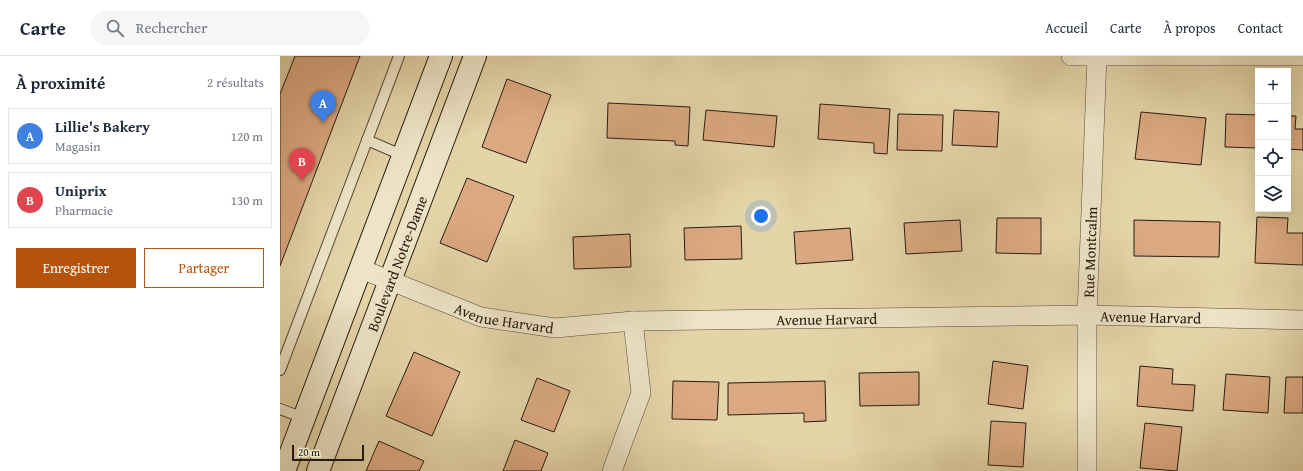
<!DOCTYPE html>
<html lang="fr">
<head>
<meta charset="utf-8">
<style>
	:root { --surface:#fff; --page:#f6f6f7; --text:#1f2937; --muted:#747a83; --line:#e0e1e3; --accent:#b45309 }
	body { margin:0; font-family:"Gentium Book Plus",serif; background:var(--page); color:var(--text) }
	.controls { position:absolute; right:12px; top:12px; display:grid; overflow:hidden; border-radius:0px; box-shadow:0 4px 16px #0002 }
	.controls button { width:36px; height:36px; display:grid; place-items:center; padding:0; border:0; border-bottom:1px solid var(--line); background:var(--surface); color:var(--text); font:20px sans-serif }
	.scale { position:absolute; left:12px; bottom:10px; width:72px; box-sizing:border-box; padding-left:4px; border:2px solid #281c11; border-top:0; font-size:11px; line-height:14px; white-space:nowrap; color:#281c11; -webkit-text-stroke:3px #ede4c7; paint-order:stroke }
	.you { position:absolute; left:481px; top:160px; width:14px; height:14px; margin:-10px; border:3px solid #fff; border-radius:50%; background:#1a73e8; box-shadow:0 0 0 6px #1a73e833 }
	.badge { display:grid; place-items:center; width:26px; height:26px; border-radius:50%; background:var(--accent); color:#fff; font-size:13px; font-weight:700 }
	.pin { position:absolute; translate:-50% -33px; filter:drop-shadow(0 1px 2px #0008) }
	.pin::after { content:''; position:absolute; top:21px; width:14px; height:12px; background:inherit; clip-path:polygon(0 0,100% 0,50% 100%) }
	.list { margin:0; padding:0; list-style:none }
	h2 { display:flex; justify-content:space-between; align-items:center; height:52px; margin:0; padding:0 16px; font-size:17px }
	h2 small { font-size:13px; font-weight:400; color:var(--muted) }
	.list li { display:grid; grid-template-columns:26px 1fr auto; gap:12px; align-items:center; box-sizing:border-box; height:56px; margin:0 8px 8px; padding:0 8px; border:1px solid var(--line); border-radius:0px }
	.list b { display:block; font-size:15px; white-space:nowrap }
	.list p { margin:0; font-size:13px; white-space:nowrap; color:var(--muted) }
	.list em { font-size:13px; font-style:normal; color:var(--muted) }
	.actions { display:flex; gap:8px; padding:12px 16px }
	.actions a { flex:1; padding:9px 0; border:1px solid var(--accent); border-radius:0px; text-align:center; font-size:14px; color:var(--accent) }
	.actions .main { background:var(--accent); color:#fff }
	.icon { flex:none; width:22px; height:22px; fill:none; stroke:currentColor; stroke-width:2; stroke-linecap:round; stroke-linejoin:round }
	.map { position:relative; flex:none; width:1023px; height:415px; overflow:hidden }
	header { display:flex; align-items:center; gap:24px; box-sizing:border-box; height:56px; padding:0 20px; background:var(--surface); border-bottom:1px solid var(--line) }
	header strong { font-size:19px }
	nav { display:flex; gap:22px; margin-inline-start:auto; font-size:14px }
	.search { width:280px; height:36px; background:var(--page); display:flex; align-items:center; gap:10px; box-sizing:border-box; padding:0 14px; border-radius:22px; color:var(--muted); font-size:15px }
	main { display:flex }
	aside { flex:1; background:var(--surface) }
	.map>svg:first-child { display:block }
	.building { fill:#dba981; stroke:#281c11 }
	.lines { fill:none; stroke-linecap:round; stroke-linejoin:round }
	.lane-casing { stroke:#574a37; stroke-width:12 }
	.street-casing { stroke:#574a37; stroke-width:20 }
	.secondary-casing { stroke:#281c11; stroke-width:24 }
	.lane { stroke:#ede4c7; stroke-width:10 }
	.street { stroke:#ede4c7; stroke-width:19 }
	.secondary { stroke:#ede4c7; stroke-width:22 }
	.labels { text-anchor:middle; dominant-baseline:central; stroke-width:4; stroke-linejoin:round; paint-order:stroke }
	.street-label { font-size:15px; fill:#281c11; stroke:#ede4c7 }
</style>
</head>
<body>
<header>
<strong>Carte</strong>
<div class="search"><svg class="icon" aria-label="search" viewBox="0 0 24 24"><circle cx="10" cy="10" r="6"/><path d="M15 15l6 6"/></svg>Rechercher</div>
<nav><a>Accueil</a><a>Carte</a><a>À propos</a><a>Contact</a></nav>
</header>
<main>
<aside>
<h2>À proximité<small>2 résultats</small></h2>
<ul class="list">
<li><span class="badge" style="background:#3f7fe0">A</span><div><b>Lillie's Bakery</b><p>Magasin</p></div><em>120 m</em></li>
<li><span class="badge" style="background:#e0444e">B</span><div><b>Uniprix</b><p>Pharmacie</p></div><em>130 m</em></li>
</ul>
<div class="actions"><a class="main">Enregistrer</a><a>Partager</a></div>
</aside>
<div class="map">
<svg width="1023" height="415" viewBox="0 0 1023 415">
	<rect width="100%" height="100%" fill="#e4d5a9"/>
	<filter id="stains"><feTurbulence type="fractalNoise" baseFrequency=".005" numOctaves="4"/><feColorMatrix values="0 0 0 0 .2 0 0 0 0 .09 0 0 0 0 .02 0 0 0 .5 -.17"/></filter>
	<radialGradient id="worn" r=".72"><stop offset=".6" stop-color="#630" stop-opacity="0"/><stop offset="1" stop-color="#630" stop-opacity=".3"/></radialGradient>
	<!-- building -->
	<g class="building">
		<polygon points="15,0 80,0 0,210 0,38"/>
		<polygon points="227,23 271,39 246,107 202,91"/>
		<polygon points="328,47 410,51 408,90 395,89 395,85 327,82"/>
		<polygon points="540,48 610,53 607,98 594,97 594,87 538,83"/>
		<polygon points="426,54 497,60 494,91 423,84"/>
		<polygon points="674,54 719,56 717,91 672,89"/>
		<polygon points="861,56 926,62 921,109 855,103"/>
		<polygon points="618,58 663,59 662,95 617,94"/>
		<polygon points="946,58 978,59 978,92 945,91"/>
		<polygon points="1008,60 1016,60 1015,73 1023,73 1023,94 1008,93"/>
		<polygon points="187,122 234,140 207,206 160,187"/>
		<polygon points="977,161 1008,162 1007,177 1023,177 1023,209 975,207"/>
		<polygon points="717,162 761,162 761,198 716,197"/>
		<polygon points="680,164 682,195 626,198 624,167"/>
		<polygon points="854,164 940,166 939,201 854,200"/>
		<polygon points="461,170 462,203 405,204 404,172"/>
		<polygon points="570,172 573,204 516,208 514,176"/>
		<polygon points="350,178 351,211 294,213 293,181"/>
		<polygon points="134,296 180,316 152,380 106,360"/>
		<polygon points="713,305 748,310 743,353 708,348"/>
		<polygon points="860,310 893,313 892,328 915,329 913,355 857,350"/>
		<polygon points="639,316 639,349 580,350 579,317"/>
		<polygon points="946,318 990,321 988,357 943,354"/>
		<polygon points="1006,321 1023,321 1023,357 1004,357"/>
		<polygon points="257,322 290,335 274,376 241,364"/>
		<polygon points="393,325 439,326 437,364 392,363"/>
		<polygon points="545,325 546,365 524,366 524,357 448,359 448,327"/>
		<polygon points="711,365 746,367 743,411 708,409"/>
		<polygon points="865,367 902,371 897,415 860,412"/>
		<polygon points="235,384 268,397 261,415 223,415"/>
		<polygon points="99,385 144,405 139,415 86,415"/>
	</g>
	<g class="lines">
		<!-- lane casing -->
		<g class="lane-casing">
			<g id="lane">
				<polyline points="87,84 124,100"/>
				<polyline points="0,314 119,0"/>
				<polyline points="0,353 24,362"/>
			</g>
		</g>
		<!-- street casing -->
		<g class="street-casing">
			<g id="street">
				<polyline points="791,0 1023,0"/>
				<path id="s1" d="M81,213L201,261L275,272L353,265L586,262L807,259L1023,264"/>
				<polyline points="332,415 361,337 353,265"/>
				<path id="s2" d="M807,415V259L817,1"/>
			</g>
		</g>
		<!-- secondary casing -->
		<g class="secondary-casing">
			<g id="secondary">
				<polyline points="4,415 161,0"/>
				<path id="s3" d="M38,415L195,0"/>
			</g>
		</g>
		<!-- lane -->
		<use href="#lane" class="lane"/>
		<!-- street -->
		<use href="#street" class="street"/>
		<!-- secondary -->
		<use href="#secondary" class="secondary"/>
	</g>
	<g class="labels">
		<!-- street labels -->
		<g class="street-label">
			<text stroke="none"><textPath href="#s2" startOffset="219">Rue Montcalm</textPath></text>
			<text stroke="none"><textPath href="#s3" startOffset="222">Boulevard Notre-Dame</textPath></text>
			<text stroke="none"><textPath href="#s1" startOffset="152">Avenue Harvard</textPath></text>
			<text stroke="none"><textPath href="#s1" startOffset="800">Avenue Harvard</textPath></text>
			<text stroke="none"><textPath href="#s1" startOffset="476">Avenue Harvard</textPath></text>
		</g>
	</g>
	<rect width="100%" height="100%" filter="url(#stains)"/>
	<rect width="100%" height="100%" fill="url(#worn)"/>
</svg>
<div class="controls">
<button>+</button>
<button>−</button>
<button><svg class="icon" aria-label="locate" viewBox="0 0 24 24"><circle cx="12" cy="12" r="6"/><path d="M12 2v4M12 18v4M2 12h4M18 12h4"/></svg></button>
<button><svg class="icon" aria-label="layers" viewBox="0 0 24 24"><path d="M12 4l9 5-9 5-9-5zM3 14l9 5 9-5"/></svg></button>
</div>
<div class="scale">20 m</div>
<div class="you"></div>
<div class="pin badge" style="left:43px;top:67px;background:#3f7fe0">A</div>
<div class="pin badge" style="left:22px;top:125px;background:#e0444e">B</div>
</div>
</main>
</body>
</html>
